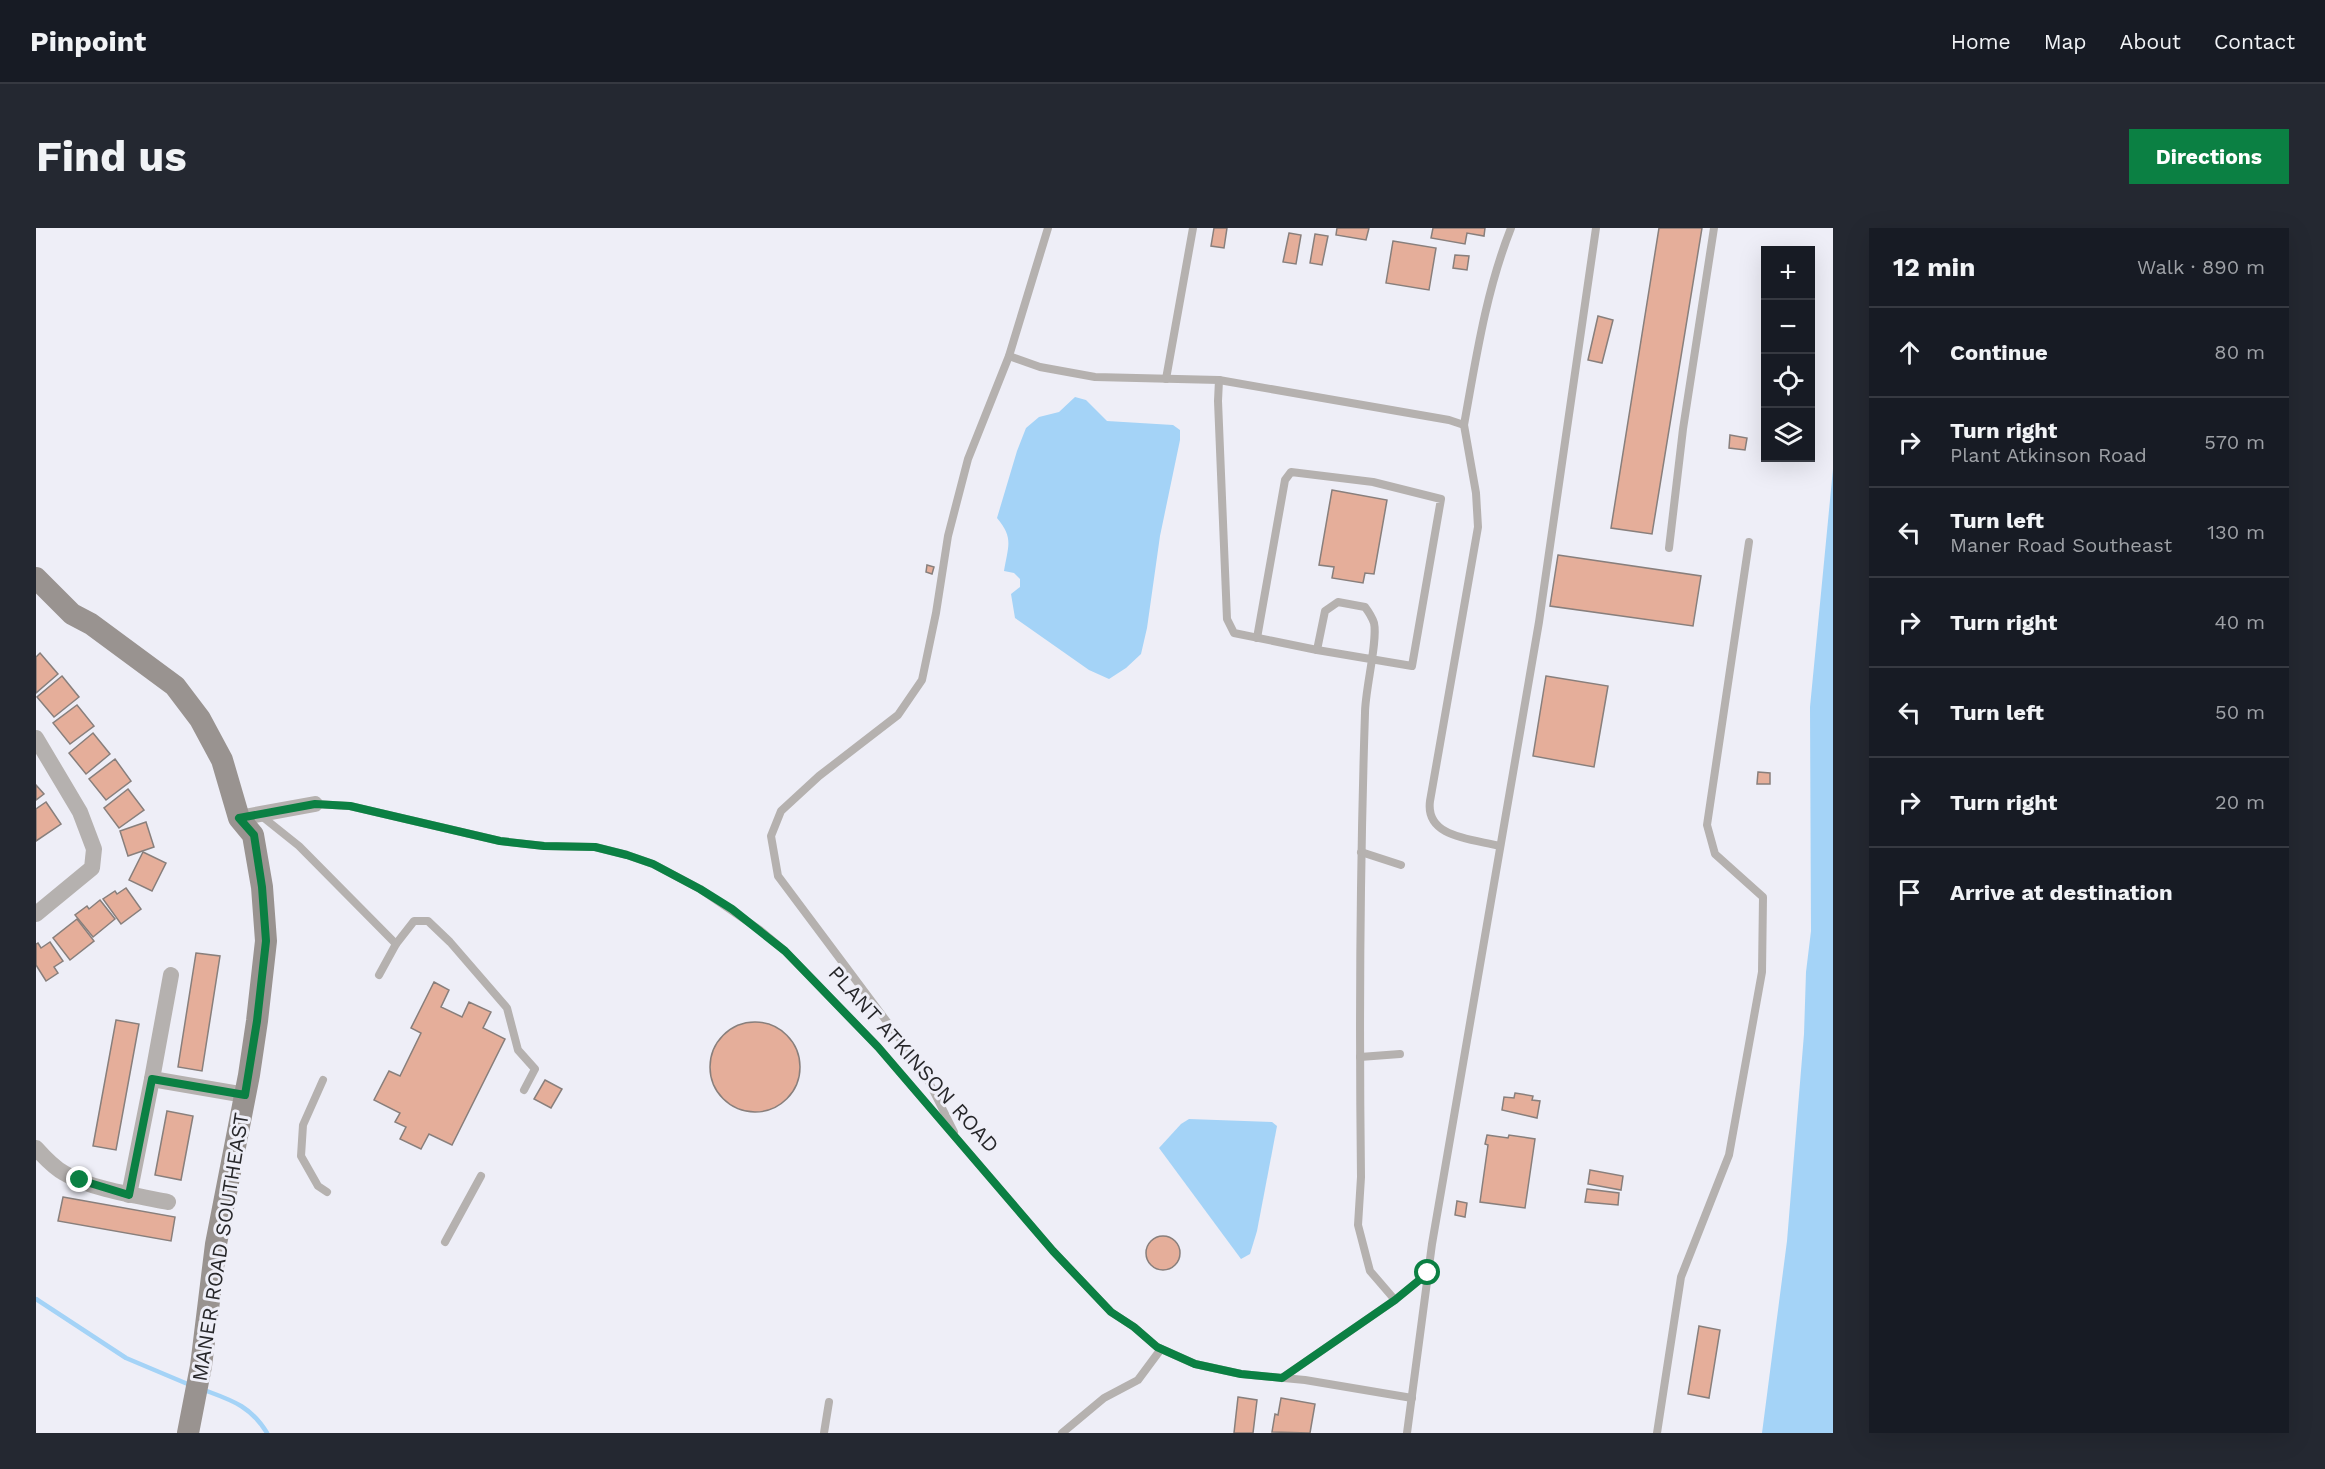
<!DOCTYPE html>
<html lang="en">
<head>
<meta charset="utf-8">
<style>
	:root { --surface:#171b24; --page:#242831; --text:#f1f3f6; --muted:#9ea1a6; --line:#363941; --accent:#0b8043 }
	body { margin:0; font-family:"Work Sans",sans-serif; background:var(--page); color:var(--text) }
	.controls { position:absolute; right:18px; top:18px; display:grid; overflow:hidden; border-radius:0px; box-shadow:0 6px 24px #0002 }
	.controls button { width:54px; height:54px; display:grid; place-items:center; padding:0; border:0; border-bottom:2px solid var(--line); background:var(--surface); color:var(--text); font:30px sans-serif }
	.stop { position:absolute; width:18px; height:18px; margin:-14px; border:4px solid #0b8043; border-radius:50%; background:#fff }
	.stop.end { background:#0b8043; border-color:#fff; box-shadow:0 2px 6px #0008 }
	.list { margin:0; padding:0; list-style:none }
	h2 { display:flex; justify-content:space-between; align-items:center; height:78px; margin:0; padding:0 24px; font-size:26px }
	h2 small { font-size:20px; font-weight:400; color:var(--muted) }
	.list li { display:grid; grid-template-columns:39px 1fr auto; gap:18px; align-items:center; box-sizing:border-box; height:90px; padding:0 24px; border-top:2px solid var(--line) }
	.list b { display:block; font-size:22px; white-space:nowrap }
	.list p { margin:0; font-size:20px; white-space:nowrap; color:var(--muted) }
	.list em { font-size:20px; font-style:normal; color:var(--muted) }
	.icon { flex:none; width:33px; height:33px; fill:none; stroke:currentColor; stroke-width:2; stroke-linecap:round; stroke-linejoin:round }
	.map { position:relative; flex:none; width:1797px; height:1205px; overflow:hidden; border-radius:0px }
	header { display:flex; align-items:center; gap:36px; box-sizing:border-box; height:84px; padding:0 30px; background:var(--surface); border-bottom:2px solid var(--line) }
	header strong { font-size:28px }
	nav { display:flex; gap:33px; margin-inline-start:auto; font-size:21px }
	.intro { display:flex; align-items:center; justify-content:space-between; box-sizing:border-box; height:144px; padding:0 36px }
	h1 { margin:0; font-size:42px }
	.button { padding:15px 27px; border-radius:0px; background:var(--accent); color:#fff; font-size:21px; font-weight:700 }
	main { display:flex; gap:36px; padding:0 36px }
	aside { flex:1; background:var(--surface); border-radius:0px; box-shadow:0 6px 24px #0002 }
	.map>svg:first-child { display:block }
	.water { fill:#a4d3f7 }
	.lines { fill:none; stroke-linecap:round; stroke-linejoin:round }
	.stream { stroke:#a4d3f7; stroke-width:4.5 }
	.building { fill:#e5ae9a; stroke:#887f7c; stroke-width:1.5 }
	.lane { stroke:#b5b1af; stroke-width:8 }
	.street { stroke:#b5b1af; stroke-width:16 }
	.secondary { stroke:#999390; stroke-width:22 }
	.route { stroke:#0b8043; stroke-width:8 }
	.labels { text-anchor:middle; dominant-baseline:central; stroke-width:6; stroke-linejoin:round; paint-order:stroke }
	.street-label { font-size:21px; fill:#27272a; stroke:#eeeef7 }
</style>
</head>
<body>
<header>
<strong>Pinpoint</strong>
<nav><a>Home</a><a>Map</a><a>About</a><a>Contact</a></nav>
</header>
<div class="intro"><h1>Find us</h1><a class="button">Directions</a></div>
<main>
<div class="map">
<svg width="1797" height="1205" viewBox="0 0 1797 1205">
	<rect width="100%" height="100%" fill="#eeeef7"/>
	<!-- water -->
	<g class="water">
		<path d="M1039,169L1050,172L1071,193L1137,197L1144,202V212L1124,308L1111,400L1105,426L1090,440L1073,451L1053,442L979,390L975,366L984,359V351L978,345L968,343C972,318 978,310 961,290L981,223L990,200L1003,189L1023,184Z"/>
		<polygon points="1797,241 1797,1205 1726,1205 1751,1013 1768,806 1770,744 1775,703 1774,479"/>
		<polygon points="1153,891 1236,894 1241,898 1221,1003 1214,1026 1205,1031 1123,920 1145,896"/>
	</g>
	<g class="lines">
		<!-- stream -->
		<g class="stream">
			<polyline points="0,1071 90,1130 154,1157"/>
			<path d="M168,1162C195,1172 215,1178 231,1205"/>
		</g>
	</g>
	<!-- building -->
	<g class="building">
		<polygon points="1178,0 1191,0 1188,20 1175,18"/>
		<polygon points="1301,0 1333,0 1330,12 1300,7"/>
		<polygon points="1397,0 1449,0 1448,8 1431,5 1429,16 1395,10"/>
		<polygon points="1623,0 1666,0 1616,306 1575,300"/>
		<polygon points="1253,5 1265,7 1260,36 1247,34"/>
		<polygon points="1279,6 1292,8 1286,37 1274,35"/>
		<polygon points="1357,13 1400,20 1393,62 1350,55"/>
		<polygon points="1419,27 1433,28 1431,42 1417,40"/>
		<polygon points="1562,88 1577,92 1566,135 1552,132"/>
		<polygon points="1694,207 1711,210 1709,222 1693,220"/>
		<polygon points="1296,262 1351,272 1338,346 1329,345 1327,355 1296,350 1298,339 1283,337"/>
		<polygon points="1522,327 1665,348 1657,398 1514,378"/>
		<polygon points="891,337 898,339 896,346 890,344"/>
		<polygon points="4,425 22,446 0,465 0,429"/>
		<polygon points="26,448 43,469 18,489 1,469"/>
		<polygon points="1510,448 1572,458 1558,539 1497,528"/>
		<polygon points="41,477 58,498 34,516 17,495"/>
		<polygon points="57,505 74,526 50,546 33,525"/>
		<polygon points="79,531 95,553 70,572 53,551"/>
		<polygon points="1722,544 1734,545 1734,556 1721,556"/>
		<polygon points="0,557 8,566 0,572"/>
		<polygon points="92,561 108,582 83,600 68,580"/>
		<polygon points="10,574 25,596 0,613 0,581"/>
		<polygon points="110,594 118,619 92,628 84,603"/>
		<polygon points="107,624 130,635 116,663 93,652"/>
		<polygon points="90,660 105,681 85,696 67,671 79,663 81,666"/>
		<polygon points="64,672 79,691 57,709 39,687 51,678 53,681"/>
		<polygon points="41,691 58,713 34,732 17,710"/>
		<polygon points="14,714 27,733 18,739 22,745 10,753 0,737 0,716 2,715 5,720"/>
		<polygon points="160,725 184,728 166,843 142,839"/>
		<polygon points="398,754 413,762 405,779 426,789 433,774 455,784 447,800 469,811 416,917 393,906 385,921 364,911 370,899 359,894 364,885 338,872 353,843 364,848 385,805 375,800"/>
		<polygon points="80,792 103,796 80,922 57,918"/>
		<circle cx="719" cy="839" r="45"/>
		<polygon points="509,852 526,861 515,880 498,871"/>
		<polygon points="1479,865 1497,868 1496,872 1504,873 1501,890 1466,882 1468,869 1478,870"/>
		<polygon points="131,883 157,888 145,952 119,947"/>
		<polygon points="1451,907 1472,910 1473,907 1499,911 1489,980 1444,974 1452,917 1449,916"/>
		<polygon points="1554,942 1587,948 1585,962 1552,956"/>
		<polygon points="1551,961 1583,965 1582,977 1549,974"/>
		<polygon points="27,969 139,989 135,1013 22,993"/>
		<polygon points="1421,973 1431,975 1429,989 1419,987"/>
		<circle cx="1127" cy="1025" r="17"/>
		<polygon points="1663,1098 1684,1102 1673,1170 1652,1166"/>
		<polygon points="1202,1169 1221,1172 1217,1205 1198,1205"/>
		<polygon points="1245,1170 1279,1176 1274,1205 1236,1204 1239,1186 1242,1187"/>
	</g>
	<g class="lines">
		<!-- lane -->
		<g class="lane">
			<path d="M973,128L1004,139L1059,149L1183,152L1413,192L1428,197L1440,265L1442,299L1394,573C1389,610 1437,611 1464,618"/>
			<polyline points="1130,151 1157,0"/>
			<polyline points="1183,152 1182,173 1191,391 1198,405 1281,422"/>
			<path d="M1428,197C1440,130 1450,63 1475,0"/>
			<polyline points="1633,320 1647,201 1678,0"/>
			<path d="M1221,410L1249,252L1255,244L1337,254L1405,271L1376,438L1281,422L1289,383L1302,374L1329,379C1332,383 1336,389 1338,395C1342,413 1329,462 1329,485C1324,640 1323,794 1325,949L1322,997L1334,1043L1359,1072"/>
			<polyline points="279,576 314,578 464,613 508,618 559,619 591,627 617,636 664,661 724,702 749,723 842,819 1017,1023 1075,1084 1098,1099 1121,1119 1159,1136 1205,1146 1269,1152 1376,1170"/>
			<polyline points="223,586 263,618 360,716 343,747"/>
			<polyline points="1325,624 1365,637"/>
			<polyline points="360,716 378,693 392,693 414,714 471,780 482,822 499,841 488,862"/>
			<polyline points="1324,829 1364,826"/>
			<polyline points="287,852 267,897 265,928 282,958 291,964"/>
			<polyline points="918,904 887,842 742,648 735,608 745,583 783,548 862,487 886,452 900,385 912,308 932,231 973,128 1012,0"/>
			<polyline points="409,1014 445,948"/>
			<polyline points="1246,1150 1359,1072 1392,1045"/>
			<polyline points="788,1205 793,1174"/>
			<polyline points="1026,1205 1068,1170 1102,1152 1125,1121"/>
			<polyline points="1371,1205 1396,1016 1503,394 1560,0"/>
			<polyline points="1621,1205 1645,1049 1693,927 1726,744 1727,669 1679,626 1671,597 1713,314"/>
		</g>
		<!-- street -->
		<g class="street">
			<polyline points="0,510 44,584 58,621 56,640 0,686"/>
			<polyline points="203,590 279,576"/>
			<polyline points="135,747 116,851 209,867"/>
			<path d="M0,920C8,929 17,939 28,945C54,961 102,968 132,974"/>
			<polyline points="93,967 116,851"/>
		</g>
		<!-- secondary -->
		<polyline class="secondary" points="0,350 36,386 55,396 139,458 164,491 186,532 203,590 217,607 226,659 230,713 221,793 213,847 180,1016 165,1138 152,1205"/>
	</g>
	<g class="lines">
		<!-- route -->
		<polyline class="route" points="44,952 93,967 116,851 209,867 221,793 230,713 226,659 218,607 203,590 279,576 314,578 464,613 508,618 559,619 591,627 617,636 664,661 696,681 749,723 842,819 1017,1023 1075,1084 1098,1099 1121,1119 1159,1136 1205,1146 1246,1150 1359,1072 1392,1045"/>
	</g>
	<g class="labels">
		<!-- street labels -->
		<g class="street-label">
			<text transform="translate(878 831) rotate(48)">PLANT ATKINSON ROAD</text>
			<text transform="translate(184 1019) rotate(-81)">MANER ROAD SOUTHEAST</text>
		</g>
	</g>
</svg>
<div class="controls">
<button>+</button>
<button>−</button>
<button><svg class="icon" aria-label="locate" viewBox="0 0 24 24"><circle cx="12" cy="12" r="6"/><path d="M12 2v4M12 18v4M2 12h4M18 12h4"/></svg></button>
<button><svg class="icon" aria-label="layers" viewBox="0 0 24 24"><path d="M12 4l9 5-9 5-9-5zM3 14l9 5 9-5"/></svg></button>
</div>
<div class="stop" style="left:1392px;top:1045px"></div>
<div class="stop end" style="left:44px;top:952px"></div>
</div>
<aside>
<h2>12 min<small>Walk · 890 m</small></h2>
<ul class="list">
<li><svg class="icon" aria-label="ahead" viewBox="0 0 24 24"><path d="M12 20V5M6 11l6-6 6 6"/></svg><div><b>Continue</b></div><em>80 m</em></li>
<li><svg class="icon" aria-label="right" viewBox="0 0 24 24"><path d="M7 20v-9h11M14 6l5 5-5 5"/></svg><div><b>Turn right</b><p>Plant Atkinson Road</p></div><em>570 m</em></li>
<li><svg class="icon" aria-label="left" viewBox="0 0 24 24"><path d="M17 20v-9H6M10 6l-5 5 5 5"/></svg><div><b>Turn left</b><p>Maner Road Southeast</p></div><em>130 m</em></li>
<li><svg class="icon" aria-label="right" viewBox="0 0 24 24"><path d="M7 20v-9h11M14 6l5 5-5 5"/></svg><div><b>Turn right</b></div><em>40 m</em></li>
<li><svg class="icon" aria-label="left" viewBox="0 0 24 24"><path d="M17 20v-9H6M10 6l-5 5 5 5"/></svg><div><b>Turn left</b></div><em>50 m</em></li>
<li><svg class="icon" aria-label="right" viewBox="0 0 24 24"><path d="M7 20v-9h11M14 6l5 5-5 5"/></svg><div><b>Turn right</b></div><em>20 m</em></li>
<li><svg class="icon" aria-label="arrive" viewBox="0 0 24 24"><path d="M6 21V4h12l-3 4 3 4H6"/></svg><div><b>Arrive at destination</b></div></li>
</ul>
</aside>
</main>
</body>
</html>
